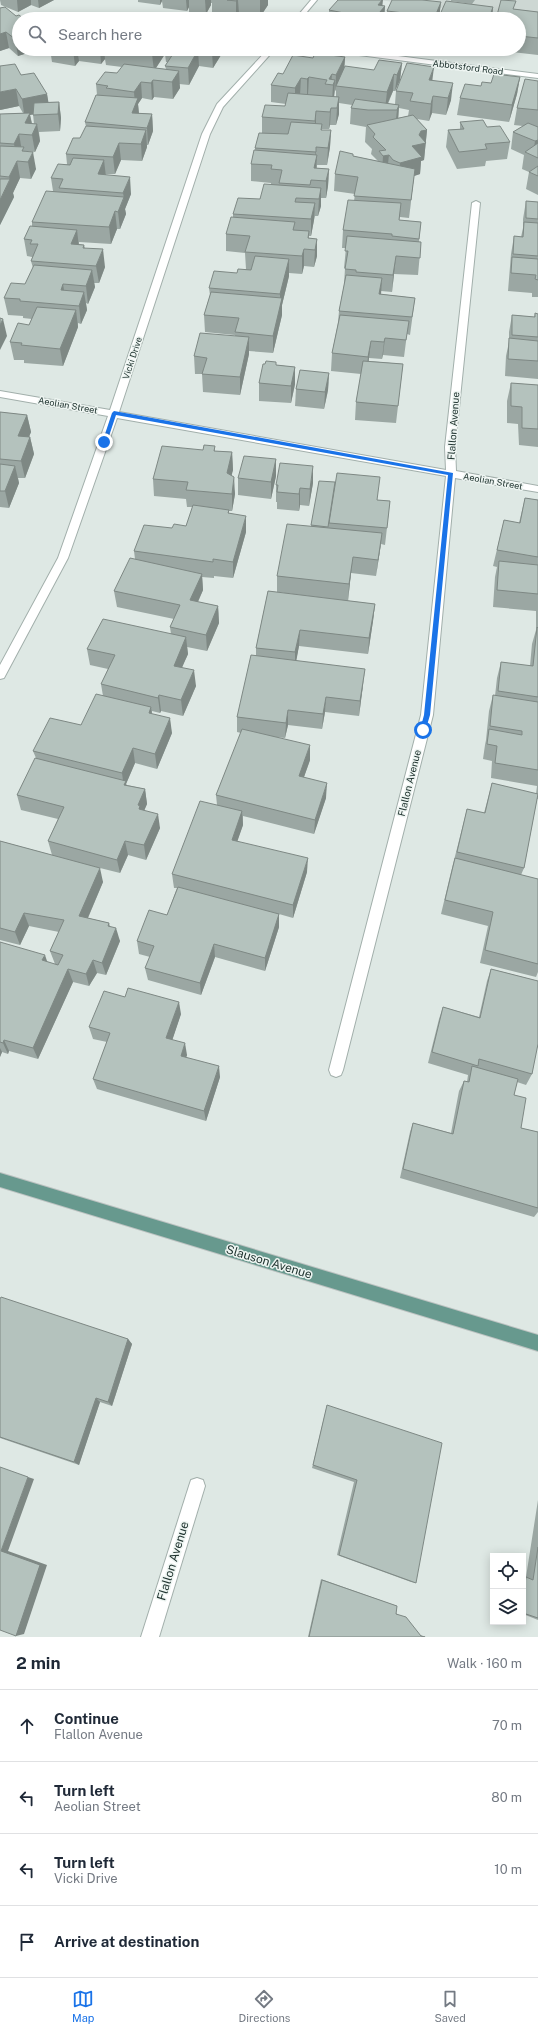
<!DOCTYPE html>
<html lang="en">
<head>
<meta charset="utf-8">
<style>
	:root { --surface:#fff; --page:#f2f2f3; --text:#1f2937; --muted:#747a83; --line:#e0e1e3; --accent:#1a73e8 }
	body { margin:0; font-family:"Public Sans",sans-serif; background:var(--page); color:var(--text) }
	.controls { position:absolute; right:12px; bottom:12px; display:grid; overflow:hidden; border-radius:0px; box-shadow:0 2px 10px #0003 }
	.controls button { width:36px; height:36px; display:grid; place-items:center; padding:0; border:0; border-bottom:1px solid var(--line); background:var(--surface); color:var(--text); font:20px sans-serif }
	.stop { position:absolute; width:12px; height:12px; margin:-9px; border:3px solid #1a73e8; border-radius:50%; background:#fff }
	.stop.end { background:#1a73e8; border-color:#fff; box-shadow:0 1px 4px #0008 }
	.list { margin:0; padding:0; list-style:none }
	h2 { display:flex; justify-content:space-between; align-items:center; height:52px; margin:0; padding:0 16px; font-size:17px }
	h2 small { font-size:13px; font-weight:400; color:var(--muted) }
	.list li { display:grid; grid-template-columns:26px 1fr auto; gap:12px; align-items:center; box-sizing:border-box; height:72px; padding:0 16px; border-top:1px solid var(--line) }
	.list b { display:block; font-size:15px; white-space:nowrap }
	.list p { margin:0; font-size:13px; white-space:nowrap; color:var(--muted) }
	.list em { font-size:13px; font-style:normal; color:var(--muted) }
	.icon { flex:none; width:22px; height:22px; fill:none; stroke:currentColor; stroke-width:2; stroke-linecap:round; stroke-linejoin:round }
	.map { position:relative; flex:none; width:538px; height:1637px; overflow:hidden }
	.search { position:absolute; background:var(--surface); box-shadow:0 2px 10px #0003; left:12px; right:12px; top:12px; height:44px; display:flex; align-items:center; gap:10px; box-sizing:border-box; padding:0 14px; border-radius:22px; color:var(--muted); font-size:15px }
	.sheet { height:340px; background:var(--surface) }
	nav { display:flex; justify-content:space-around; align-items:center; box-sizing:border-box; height:56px; border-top:1px solid var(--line); background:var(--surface); font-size:11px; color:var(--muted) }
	nav a { display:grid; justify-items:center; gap:2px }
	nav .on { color:var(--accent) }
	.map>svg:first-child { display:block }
	.built { fill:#cdd7d3 }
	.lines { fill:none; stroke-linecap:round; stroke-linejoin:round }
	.minor-casing { stroke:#a2afab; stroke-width:2 }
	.primary-casing { stroke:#bcc2c1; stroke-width:2 }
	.minor { fill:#fff; fill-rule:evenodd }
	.primary { fill:#67998e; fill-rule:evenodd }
	.wall { fill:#9ba7a3; fill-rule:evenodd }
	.shaded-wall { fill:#7e8884 }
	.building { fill:#b4c2bd; stroke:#7e8884 }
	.route { fill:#1a73e8 }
	.labels { text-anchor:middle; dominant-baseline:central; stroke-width:3; stroke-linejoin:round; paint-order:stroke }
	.far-street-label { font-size:9px; fill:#213531; stroke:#eef5f2 }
	.street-label { font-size:10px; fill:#213531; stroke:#eef5f2 }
	.near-street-label { font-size:12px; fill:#213531; stroke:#eef5f2 }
</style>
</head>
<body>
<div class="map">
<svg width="538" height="1637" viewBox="0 0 538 1637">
	<rect width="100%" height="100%" fill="#dee8e4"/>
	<!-- built -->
	<polygon class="built" points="378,0 538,0 538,19"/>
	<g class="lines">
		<!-- minor casing -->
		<g class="minor-casing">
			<g id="minor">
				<polygon points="311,0 317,0 301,19 295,19"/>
				<polygon points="88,14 111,17 114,19 86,17 85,16"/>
				<polygon points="268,49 275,49 223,107 210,134 119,412 446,470 445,447 472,203 476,201 480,203 455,447 456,471 538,486 538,492 455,478 433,715 343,1070 341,1075 336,1077 331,1075 329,1070 421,715 446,476 117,418 68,558 4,678 0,679 0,665 58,558 108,416 0,397 0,391 110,410 202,134 217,104"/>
				<polygon points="325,49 344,49 538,74 538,78 328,51"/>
				<polygon points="197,1478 203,1480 205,1486 159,1637 141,1637 189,1486 191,1480"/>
			</g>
		</g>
		<!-- primary casing -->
		<g class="primary-casing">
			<polygon id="primary" points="0,1173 538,1335 538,1351 0,1187"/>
		</g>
		<!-- minor -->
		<use href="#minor" class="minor"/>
		<!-- primary -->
		<use href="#primary" class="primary"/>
	</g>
	<!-- wall -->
	<g class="wall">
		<polygon points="0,0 54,0 39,8 31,5 18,12 1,5"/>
		<polygon points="138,0 268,0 268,5 260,17 239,14 236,18 212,14 212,3 211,3 211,5 206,14 189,12 189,7 187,11 163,8 162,1 160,5 138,2"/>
		<polygon points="451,0 475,0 472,4 451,1"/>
		<polygon points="441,2 439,17 493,7 492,19 386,19 387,11"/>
		<polygon points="0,6 0,8 5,7 19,49 40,49 18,56 9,48 0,51"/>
		<polygon points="382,6 385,6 384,19 329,19 329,10"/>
		<polygon points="514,9 538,12 538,55 512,52 513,49 519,49 519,19"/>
		<path d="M50,49H220L221,55L213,68L199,66L189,85L179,84L180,88L173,99L154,97L152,100L142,98L138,104L139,113L152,114L153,131L148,145H147V147L142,161L121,160L115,174H106V175L131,194L125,209L126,214L120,229H117L111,244L79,242V244L84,245L85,248L105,267L99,283H94L95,287L88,304L86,303L87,310L81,324L78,323V327L63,366L24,363V360H14L10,342L29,325L32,319L23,318V316L8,315L4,298L25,284L33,268L31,261L32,258V257L27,256L24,239L32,227V222L53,191L51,178L67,164L66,154L80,138L86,127L85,122L97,95L96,84L117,73L122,67L106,65L105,59L101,64L79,61L75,66L52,62ZM165,54L166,62H168L165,66L166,69L156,68Z"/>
		<path d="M345,57L344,69L374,70L402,63L400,80L395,91H393L388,104H395L396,91L432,80L451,100L446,115L432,113L429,121L417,119L427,130L424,160L421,161L420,174L414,176L409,218L400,217L399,220L421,222L419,242H421L418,275L394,274L392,292L381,291V294L415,298L410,335L407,334L404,357L383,355L382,359L369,358V361L403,364L396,423L355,420L356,402L361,374L331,371L332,353L338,323L339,311L344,285L345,268H344L346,248H342L343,230L354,201L355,194L334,191L335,174L353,154V156L378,161L371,154L372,149L365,142L366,127L350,124L351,108L352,105L339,103V114L336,125H330L329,129H322V130H331L330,147L327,165H317V168L329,169L328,186L326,198H321V206L318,216H315L314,220L311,236H309V238L317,239V256L314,267L304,266L302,274L289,273V276L282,305V315L273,353L249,351V354L240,395L203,392L202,374H195L194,356L235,336V335L205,332L204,315L210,295L209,288L246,269L245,253L226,251V234L233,217V214L260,199L271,185V183L251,181V164L255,150V148L262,133V117L285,106L286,104L271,102V85L283,74L313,58ZM336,90V97H334L335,91ZM399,108L409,110L408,116L398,118Z"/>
		<path d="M21,75L47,94L48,102H59L61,118L60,131L39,132L40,141L35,152L25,151L36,169L31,179L20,178L13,193L14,197L0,225V114L23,113L19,106L0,110ZM33,114L34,124L32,123L30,115Z"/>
		<polygon points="520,77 517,94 509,122 457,115 460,98 481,86 491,83"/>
		<polygon points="538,81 538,195 526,189 529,172 522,169 524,155 511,149 513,132 523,126 514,125 517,108"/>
		<polygon points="460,122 510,142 507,159 486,161 485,166 457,169 446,147 448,130 460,129"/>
		<polygon points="526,201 538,202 538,297 532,297 532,293 508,291 511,254 514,236 521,237 523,228 523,219"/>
		<polygon points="535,313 538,314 538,379 505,376 506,356 509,342 509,332 512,315 534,317"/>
		<polygon points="276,365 295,367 295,384 291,403 259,401 259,383"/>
		<polygon points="329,373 328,390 324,409 295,406 296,389"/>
		<polygon points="511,383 538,385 538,447 519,445 518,424 507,423 507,401"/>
		<polygon points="0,412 27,415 31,432 29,437 30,437 34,454 25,478 18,478 19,483 9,508 0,507"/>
		<polygon points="215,446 215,451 232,452 233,470 231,475 235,494 232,511 229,511 229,513 246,532 233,578 214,576 214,578 202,577 203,590 198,602 218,606 219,623 207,651 187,647 188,654 182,667 196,686 183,716 161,711 160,713 152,711 152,714 172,733 157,769 135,763 126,784 127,785 145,789 147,804 144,810 160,828 146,860 128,855 120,873 92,866 103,882 88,918 109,923 110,926 120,941 106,975 97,973 89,986 73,982 38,1059 9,1051 8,1054 2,1052 0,1057 0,942 47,962 55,964 50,951 59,932 29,926 20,945 0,940 0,841 52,855 48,841 58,819 21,810 17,795 36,758 33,751 81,725 103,696 101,684 108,669 90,665 87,649 171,634 170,627 174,619 117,607 114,591 135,559 134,551 172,528 186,526 193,507 187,507 186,499 154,496 153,479 203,450"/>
		<polygon points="276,459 276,476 271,499 238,495 238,478"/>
		<polygon points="319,481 377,500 390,501 385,545 381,544 376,576 351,573 348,601 277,592 277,576 311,526"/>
		<polygon points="313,483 309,506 300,505 299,511 277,509 277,502 276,502 276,485"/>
		<polygon points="525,498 538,500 538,799 537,799 524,868 521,875 538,879 538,972 536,977 480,963 488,926 441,914 451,872 467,809 484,813 492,783 536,794 537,786 491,778 492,761 483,759 485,745 486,740 489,711 493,695 495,696 497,678 501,662 530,666 532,644 536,630 536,611 493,607 495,577 497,567 493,566 504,520 519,523"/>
		<polygon points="268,591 375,604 373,621 368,654 299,646 296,660 363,685 359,716 325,712 322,729 288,725 285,738 275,737 310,760 304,777 326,798 314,834 243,816 243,825 237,841 307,872 293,918 279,914 279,927 265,971 215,957 201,995 148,980 145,968 150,957 139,954 137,941 167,915 177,888 174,888 172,874 217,805 216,795 241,733 237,732 237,717 256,655 256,648"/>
		<polygon points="491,969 538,981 538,1048 537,1047 532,1074 526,1085 517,1082 514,1095 521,1128 538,1132 538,1212 534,1217 400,1178 410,1132 413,1123 451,1133 459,1091 464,1081 467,1082 468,1075 428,1063 439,1019 443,1007 479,1017 487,981"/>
		<polygon points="181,1014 172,1040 187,1055 186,1057 220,1077 206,1121 97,1089 93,1079 107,1042 93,1039 89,1027"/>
		<polygon points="0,1299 128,1339 132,1344 112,1406 100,1402 79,1465 0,1438"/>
		<polygon points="327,1405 416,1583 411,1582 337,1555 354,1482 312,1468 326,1409"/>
		<polygon points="538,1500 538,1620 523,1614 523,1577 526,1577"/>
		<polygon points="321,1579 397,1606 396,1613 420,1635 426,1637 308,1637"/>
	</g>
	<!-- shaded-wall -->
	<g class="shaded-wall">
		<polygon points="17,0 31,0 31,5 18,12"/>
		<polygon points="38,0 54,0 39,8"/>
		<polygon points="160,0 162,0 162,1 160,5"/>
		<polygon points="186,0 189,0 189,7 187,11"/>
		<polygon points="205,0 211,0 211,5 206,14"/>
		<polygon points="237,0 238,0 239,14 236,18 236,1"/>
		<polygon points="260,0 268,0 268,5 260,17"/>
		<polygon points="382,0 383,0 382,9 385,6 384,19 374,19 377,15 378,5"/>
		<polygon points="441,2 439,19 434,19"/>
		<polygon points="493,7 492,19 489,19"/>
		<polygon points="6,32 9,48 0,51 0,34"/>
		<polygon points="19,38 19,49 40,49 18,56 15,39"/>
		<polygon points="73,49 77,49 79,61 75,66"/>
		<polygon points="100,49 104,49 105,59 101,64"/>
		<polygon points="156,49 165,49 165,54 154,71 152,54"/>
		<polygon points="214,49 220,49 221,55 213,68 212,52"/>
		<polygon points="198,50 199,66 189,85 188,68"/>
		<polygon points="345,57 344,74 336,86 335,91 336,75"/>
		<polygon points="402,63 400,80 395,91 397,75"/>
		<polygon points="434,67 432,83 429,80"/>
		<polygon points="179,71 180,88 173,99 172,82"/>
		<polygon points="332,74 331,85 329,79"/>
		<polygon points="394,74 393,91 385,109 387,92"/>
		<polygon points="309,77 308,94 307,96 307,79"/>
		<polygon points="520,77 517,94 509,122 512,105"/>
		<polygon points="301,78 300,95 295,105 295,88"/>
		<polygon points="153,80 154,97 152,100 151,83"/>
		<polygon points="335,80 334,97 332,102 333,85"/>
		<polygon points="141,82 142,98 138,104 139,115 132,113 135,105 134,92"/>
		<polygon points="453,83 451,100 446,115 448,98"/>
		<polygon points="16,89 19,106 0,110 0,92"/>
		<polygon points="47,94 50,111 30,115 33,130 27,134 22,99"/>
		<polygon points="433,96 432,113 429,121 431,104"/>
		<polygon points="339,97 339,114 336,125 337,108"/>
		<polygon points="59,102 61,118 60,131 58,114"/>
		<polygon points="399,105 398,122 395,127 397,110"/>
		<polygon points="331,108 330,125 329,129 330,112"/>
		<polygon points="316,111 316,128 314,138 315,121"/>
		<polygon points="152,114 153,131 148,145 147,128"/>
		<polygon points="37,124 40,141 35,152 32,135"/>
		<polygon points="146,130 147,147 142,161 141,144"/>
		<polygon points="331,130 330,147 327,165 328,148"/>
		<polygon points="427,130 424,160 421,161 420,174 414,176 409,218 411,200 398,180 400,163 421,131"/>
		<polygon points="19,134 22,151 17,161 14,144"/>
		<polygon points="538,140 538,154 533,155 535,141"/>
		<polygon points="119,143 121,160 115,174 113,157"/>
		<polygon points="316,147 316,160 317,155 316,172 314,168"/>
		<polygon points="33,152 36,169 31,179 28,162"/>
		<polygon points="389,155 387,172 382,173 383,156"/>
		<polygon points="104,160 106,177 100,192 98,174"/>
		<polygon points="17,161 20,178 13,193 14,197 0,225 0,200 10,180 9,177"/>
		<polygon points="329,169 328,186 326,198 326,181"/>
		<polygon points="130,177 131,194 125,209 126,214 120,229 118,212 124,198 123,193"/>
		<polygon points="321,188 321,206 318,216 319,199"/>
		<polygon points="315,203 314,220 311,236 311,219"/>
		<polygon points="115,211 117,229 111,244 109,227"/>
		<polygon points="77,230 79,247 71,244"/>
		<polygon points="317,239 317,256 314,267 315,250"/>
		<polygon points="103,249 105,267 99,283 96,266"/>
		<polygon points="304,249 304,266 302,274 302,256"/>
		<polygon points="396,256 392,292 393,275"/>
		<polygon points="289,259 289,276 282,305 282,315 273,353 273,336 280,305 280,294"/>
		<polygon points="92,270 95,287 88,304 86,286"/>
		<polygon points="382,278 381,295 379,294"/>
		<polygon points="63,284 66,302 61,290"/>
		<polygon points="84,292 87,310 81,324 79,306"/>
		<polygon points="76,310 78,327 63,366 60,349"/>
		<polygon points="3,319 7,336 0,350 0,325"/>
		<polygon points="249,337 249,354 240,395 240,377"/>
		<polygon points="385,338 383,355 382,359 384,342"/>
		<polygon points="371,341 369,358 366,374 368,357"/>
		<polygon points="295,367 295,384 291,403 291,386"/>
		<polygon points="329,373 328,390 324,409 325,392"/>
		<polygon points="27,415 31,432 22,453 18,436"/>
		<polygon points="30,437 34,454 25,478 21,461"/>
		<polygon points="232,452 233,470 228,490 227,473"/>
		<polygon points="276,459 276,476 271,499 271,482"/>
		<polygon points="15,466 19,483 9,508 5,491"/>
		<polygon points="313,466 313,483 309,506 310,489"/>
		<polygon points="234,477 235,494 232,511 232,494"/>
		<polygon points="300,488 300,505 299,511 299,494"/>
		<polygon points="246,516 246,532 233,578 233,562"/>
		<polygon points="382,533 380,550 376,576 378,560"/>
		<polygon points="353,557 351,573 348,601 349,584"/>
		<polygon points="202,574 203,590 191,617 190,600"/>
		<polygon points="375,604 373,621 368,654 369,638"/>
		<polygon points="218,606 219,623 207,651 206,635"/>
		<polygon points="300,630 299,646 295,668 295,652"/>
		<polygon points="186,637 188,654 176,681 174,666"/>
		<polygon points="365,669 363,685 359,716 360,701"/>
		<polygon points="194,670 196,686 183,716 181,700"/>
		<polygon points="159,695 161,711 160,713 158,698"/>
		<polygon points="326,697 325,712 322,729 323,714"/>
		<polygon points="151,707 153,723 149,713"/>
		<polygon points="288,710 288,725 285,738 286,723"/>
		<polygon points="170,718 172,733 157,769 155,754"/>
		<polygon points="310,745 310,760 299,791 299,776"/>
		<polygon points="133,748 135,763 126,784 128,796 124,788 122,773"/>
		<polygon points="327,783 326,798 314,834 315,820"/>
		<polygon points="145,789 147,804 142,816 138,805"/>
		<polygon points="242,811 243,825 233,854 232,840"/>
		<polygon points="158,814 160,828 146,860 144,845"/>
		<polygon points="125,841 128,855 120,873 117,860"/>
		<polygon points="308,858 307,872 293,918 293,905"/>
		<polygon points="100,868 103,882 83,929 79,916"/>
		<polygon points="24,913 29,926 20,945 15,932"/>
		<polygon points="279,914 279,927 265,971 265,958"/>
		<polygon points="116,928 120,941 106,975 102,963"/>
		<polygon points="214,944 215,957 201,995 200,983"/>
		<polygon points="45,955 49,967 42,960"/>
		<polygon points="93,960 97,973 89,986 86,974"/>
		<polygon points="68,969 73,982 38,1059 33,1048"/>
		<polygon points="179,1002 181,1014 169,1050 166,1038"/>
		<polygon points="4,1040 9,1051 8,1054 3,1043"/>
		<polygon points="185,1043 187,1055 183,1067 181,1056"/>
		<polygon points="0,1048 2,1052 0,1057"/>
		<polygon points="219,1066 220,1077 206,1121 204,1111"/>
		<polygon points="128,1339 132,1344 112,1406 108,1402"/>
		<polygon points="96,1398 100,1402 79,1465 74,1462"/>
		<polygon points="28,1477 34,1479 8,1551 47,1565 24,1634 16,1636 1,1551"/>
	</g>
	<!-- building -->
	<g class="building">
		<polygon points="227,0 237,0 236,1"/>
		<polygon points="338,0 382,0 378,5 385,6 374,19 329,10"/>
		<polygon points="392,0 422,0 441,2 434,19 410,19 412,14 387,11"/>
		<polygon points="501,0 516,1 513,9 538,12 538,38 519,36 519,19 496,19"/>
		<polygon points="446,1 493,7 489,18 470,16 469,19 438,19"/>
		<polygon points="5,7 16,16 19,15 24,19 19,19 19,38 15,39 6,32 0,34 0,8"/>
		<polygon points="43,16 47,19 31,19"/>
		<polygon points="110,49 156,49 152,54"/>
		<polygon points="180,49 214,49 212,52 198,50 188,68 165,66 173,54 177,54"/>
		<polygon points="315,53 345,57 336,75 332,74 329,79 335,80 333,85 325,84 327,80 309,77 307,79 301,78 295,88 271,85 278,73 283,74 293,55 313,58"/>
		<polygon points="379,60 402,63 397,75 394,74 387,92 336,86 345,66 374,70"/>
		<polygon points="407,63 434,67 429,80 453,83 448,98 433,96 431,104 410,101 413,93 396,91"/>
		<polygon points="15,64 21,75 34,73 47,94 22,99 16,89 0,92 0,66"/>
		<polygon points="124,64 179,71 172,82 153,80 151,83 141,82 134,92 106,88 108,86 96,84 105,72 117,73"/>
		<polygon points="494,74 520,77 512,105 460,98 465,84 481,86 482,82 491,83"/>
		<polygon points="525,79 538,81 538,110 517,108"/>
		<polygon points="288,93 339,97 337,108 331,108 330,112 316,111 315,121 262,117 265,105 285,106"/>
		<polygon points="96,95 138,98 132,113 152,114 147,128 85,122"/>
		<polygon points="355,99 399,105 397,110 368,110 351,108"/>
		<polygon points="59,102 58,114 33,115 34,103"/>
		<polygon points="30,113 25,123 37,124 32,135 19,134 14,144 0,143 0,114"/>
		<polygon points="413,115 427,130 421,131 419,135 426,143 412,146 422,157 400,163 393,160 389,155 383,156 379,151 386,150 373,137 375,134 367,125"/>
		<polygon points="483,120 487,127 500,126 510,142 485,144 487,149 459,152 448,130 464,129 460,122"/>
		<polygon points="291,122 322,124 321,130 331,130 328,148 316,147 316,152 255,148 259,133 288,134"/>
		<polygon points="528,123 538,127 538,140 535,141 513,132"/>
		<polygon points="86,126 146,130 141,144 119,143 113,157 66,154 73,138 80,138"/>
		<polygon points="538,143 538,158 525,152"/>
		<polygon points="0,146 24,147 22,151 33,152 28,162 17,161 9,177 0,176"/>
		<polygon points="254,150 317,155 314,168 329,169 326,181 311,180 310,185 279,183 282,170 271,169 272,165 251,164"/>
		<polygon points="340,151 353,154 353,156 415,169 411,200 354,196 358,177 335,174"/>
		<polygon points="73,158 104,160 98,174 130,177 123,193 59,188 63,179 51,178 58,164 70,165"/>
		<polygon points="538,166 538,176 529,172"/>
		<polygon points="0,179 10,179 0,200"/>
		<polygon points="264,184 321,188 319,199 296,198 295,202 315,203 311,219 233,214 238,198 260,199"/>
		<polygon points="46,191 124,197 118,212 115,211 109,227 32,222"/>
		<polygon points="348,200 401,203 399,220 421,222 419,239 392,236 392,234 343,230"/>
		<polygon points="526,201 538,202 538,219 526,218"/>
		<polygon points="231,217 295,222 293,230 309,231 308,238 317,239 315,250 304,249 302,256 245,252 250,236 226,234"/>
		<polygon points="524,222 538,223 538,256 513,254 514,236 523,237"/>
		<polygon points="30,226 77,230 71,244 84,245 83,248 103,249 96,266 31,261 38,244 30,244 32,240 24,239"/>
		<polygon points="347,236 421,242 420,258 396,256 393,275 356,272 356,270 345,269 348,251 345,251"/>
		<polygon points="255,256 289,259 280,294 209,288 214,271 237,273 238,269 251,270"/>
		<polygon points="512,257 538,259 538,280 535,279 536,275 511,273"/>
		<polygon points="34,265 92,270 86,286 63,284 61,290 84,292 79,306 20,301 20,299 4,298 11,283 25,284"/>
		<polygon points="346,275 382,278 379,294 415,298 412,317 339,311"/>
		<polygon points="211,292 282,298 273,336 235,332 239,318 204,315"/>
		<polygon points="37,307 76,310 60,349 21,345 22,343 10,342 18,323 29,325"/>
		<polygon points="535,313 538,314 538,337 512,335 512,315 535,317"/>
		<polygon points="340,315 409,321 406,340 385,338 384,342 371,341 368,357 332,353"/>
		<polygon points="0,318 3,319 0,325"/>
		<polygon points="200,333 249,337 240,377 202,374 207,358 194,356"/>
		<polygon points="509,338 538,341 538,361 508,359"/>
		<polygon points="266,361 276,362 276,365 295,367 291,386 259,383 263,364 265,364"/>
		<polygon points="363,361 403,364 398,406 356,402"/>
		<polygon points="300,370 329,373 325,392 296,389"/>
		<polygon points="511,383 538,385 538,429 522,428 522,407 511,406"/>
		<polygon points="0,412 27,415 18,436 30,437 21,461 0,459"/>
		<polygon points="204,445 215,446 214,451 232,452 227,473 234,477 232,494 186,490 188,482 153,479 162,446 203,450"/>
		<polygon points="244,456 276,459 271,482 238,478"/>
		<polygon points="280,463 313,466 310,489 300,488 299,494 277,492 278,485 276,485"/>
		<polygon points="0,464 15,466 5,491 0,491"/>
		<polygon points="337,473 380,477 377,500 390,501 387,528 329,523"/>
		<polygon points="319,481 335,482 328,527 311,525"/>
		<polygon points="525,498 538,500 538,557 497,550 504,520 520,523"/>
		<polygon points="193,505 229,510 228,513 246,516 233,562 213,559 213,562 134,551 144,525 172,528 174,524 186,526"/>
		<polygon points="287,524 382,533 378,560 353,557 349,584 277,576"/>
		<polygon points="130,558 202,574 190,600 218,606 206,635 170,627 180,605 114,591"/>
		<polygon points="499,561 538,565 538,594 497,590"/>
		<polygon points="268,591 375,604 369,638 300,630 295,652 256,648"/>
		<polygon points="103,619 186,637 174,666 194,670 181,700 159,695 158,698 101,684 115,655 87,649"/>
		<polygon points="537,627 538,628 538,697 498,691 501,662 533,666"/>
		<polygon points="251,655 365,669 360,701 326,697 323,714 288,710 286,723 237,717"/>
		<polygon points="96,694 151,707 149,713 170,718 155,754 133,748 122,773 33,751 50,718 81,725"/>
		<polygon points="493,695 538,702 538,770 495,763 497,746 487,744 489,729 522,735 522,731 490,726"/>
		<polygon points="242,729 310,745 299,776 327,783 315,820 216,795"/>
		<polygon points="35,758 126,781 124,785 145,789 138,805 140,806 139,809 158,814 144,845 125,841 117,860 48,841 64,807 17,795"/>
		<polygon points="492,783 538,794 524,868 457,852 467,809 485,813"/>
		<polygon points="200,801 242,811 232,840 308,858 293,905 172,874"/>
		<polygon points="0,841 100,868 79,916 109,923 108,926 116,928 102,963 93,960 86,974 68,969 33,1048 4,1040 3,1043 0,1042 0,942 45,955 42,960 58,965 63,955 50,951 64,920 24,913 15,932 0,928"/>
		<polygon points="455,858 538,879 538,964 485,950 493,912 445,900"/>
		<polygon points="178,887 279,914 265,958 214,944 200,983 145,968 154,946 137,941 149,910 167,915"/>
		<polygon points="491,969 538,981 538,1044 532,1074 479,1059 478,1066 432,1052 443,1007 480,1018"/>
		<polygon points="128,988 179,1002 166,1038 185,1043 181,1056 219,1066 204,1111 93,1079 110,1033 89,1027 104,991 125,997"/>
		<polygon points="472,1066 518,1079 514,1095 526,1098 521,1128 538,1132 538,1208 403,1169 413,1123 453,1134 464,1081 469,1082"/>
		<polygon points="1,1297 128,1339 108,1402 96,1398 74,1462 0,1437 0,1299"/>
		<polygon points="327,1405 442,1443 416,1583 339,1555 357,1480 313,1465"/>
		<polygon points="0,1467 28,1477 1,1551 40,1565 16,1636 0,1630"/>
		<polygon points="538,1547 538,1618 523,1613 523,1598 526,1577 533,1580"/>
		<polygon points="322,1580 397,1606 396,1614 406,1617 421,1636 425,1637 309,1637"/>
	</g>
	<!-- route -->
	<polygon class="route" points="114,411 453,473 430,715 425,732 420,730 424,715 448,475 116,415 107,442 102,443 112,413"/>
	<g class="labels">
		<!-- far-street labels -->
		<g class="far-street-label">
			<text transform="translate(468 67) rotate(7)">Abbotsford Road</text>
			<text transform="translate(132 358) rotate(-72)">Vicki Drive</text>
			<text transform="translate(68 405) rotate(10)">Aeolian Street</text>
			<text transform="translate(493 481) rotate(10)">Aeolian Street</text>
		</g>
		<!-- street labels -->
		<g class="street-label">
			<text transform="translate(453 426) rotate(-86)">Flallon Avenue</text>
			<text transform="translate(409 783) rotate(-76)">Flallon Avenue</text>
		</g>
		<!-- near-street labels -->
		<g class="near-street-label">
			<text transform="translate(269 1262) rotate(17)">Slauson Avenue</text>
			<text transform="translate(173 1561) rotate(-73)">Flallon Avenue</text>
		</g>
	</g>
</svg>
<div class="controls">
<button><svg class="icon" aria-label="locate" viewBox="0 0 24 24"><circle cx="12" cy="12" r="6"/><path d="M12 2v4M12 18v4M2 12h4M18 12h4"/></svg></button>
<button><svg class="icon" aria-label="layers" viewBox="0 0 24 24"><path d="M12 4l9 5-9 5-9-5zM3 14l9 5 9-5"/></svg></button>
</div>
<div class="stop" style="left:423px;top:730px"></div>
<div class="stop end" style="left:104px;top:442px"></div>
<div class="search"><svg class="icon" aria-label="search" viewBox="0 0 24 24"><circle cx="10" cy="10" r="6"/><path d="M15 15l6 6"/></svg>Search here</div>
</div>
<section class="sheet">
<h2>2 min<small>Walk · 160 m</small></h2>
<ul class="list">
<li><svg class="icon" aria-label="ahead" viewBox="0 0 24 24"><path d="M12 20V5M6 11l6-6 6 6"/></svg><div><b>Continue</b><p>Flallon Avenue</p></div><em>70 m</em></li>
<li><svg class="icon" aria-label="left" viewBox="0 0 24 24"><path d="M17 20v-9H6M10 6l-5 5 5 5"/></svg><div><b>Turn left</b><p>Aeolian Street</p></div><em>80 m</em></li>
<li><svg class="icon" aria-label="left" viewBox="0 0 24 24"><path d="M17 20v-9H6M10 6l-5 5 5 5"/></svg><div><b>Turn left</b><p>Vicki Drive</p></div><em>10 m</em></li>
<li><svg class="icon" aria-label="arrive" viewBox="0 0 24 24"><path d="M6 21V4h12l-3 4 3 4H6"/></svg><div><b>Arrive at destination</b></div></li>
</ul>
</section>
<nav>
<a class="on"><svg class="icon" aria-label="map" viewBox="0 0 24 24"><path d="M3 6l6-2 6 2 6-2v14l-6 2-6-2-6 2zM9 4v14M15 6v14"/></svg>Map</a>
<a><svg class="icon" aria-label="directions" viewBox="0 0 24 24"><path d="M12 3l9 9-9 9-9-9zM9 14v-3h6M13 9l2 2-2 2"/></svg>Directions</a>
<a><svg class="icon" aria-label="saved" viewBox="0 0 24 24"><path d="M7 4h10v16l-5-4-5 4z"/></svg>Saved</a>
</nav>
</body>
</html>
